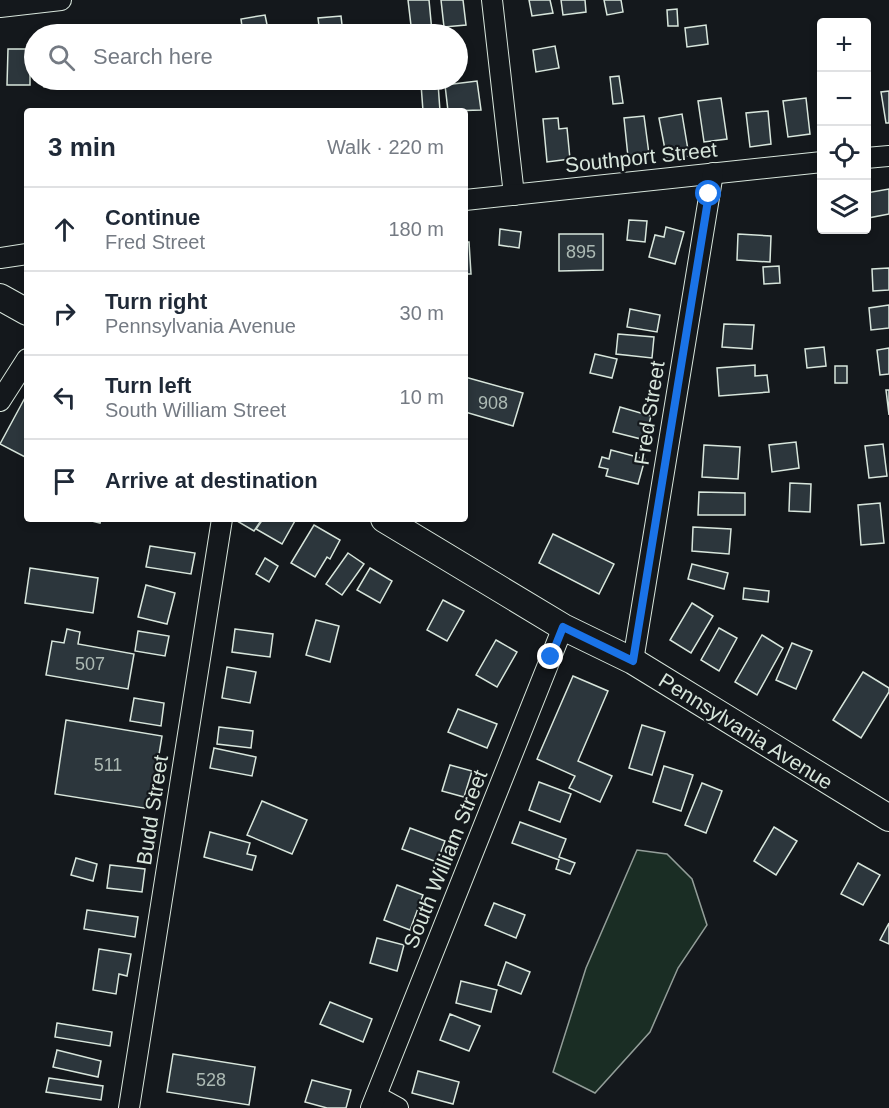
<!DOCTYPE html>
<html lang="en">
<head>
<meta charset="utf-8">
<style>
	:root { --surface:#fff; --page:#f2f2f3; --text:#1f2937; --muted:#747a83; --line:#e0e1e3 }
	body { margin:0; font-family:Helvetica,sans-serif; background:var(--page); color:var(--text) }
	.controls { position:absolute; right:18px; top:18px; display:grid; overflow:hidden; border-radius:6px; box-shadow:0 3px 9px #0003 }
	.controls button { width:54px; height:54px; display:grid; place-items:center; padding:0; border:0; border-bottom:2px solid var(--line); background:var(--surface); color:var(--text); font:30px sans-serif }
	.stop { position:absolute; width:18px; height:18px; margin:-14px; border:4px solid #1a73e8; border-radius:50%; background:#fff }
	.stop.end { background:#1a73e8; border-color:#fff; box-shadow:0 2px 6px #0008 }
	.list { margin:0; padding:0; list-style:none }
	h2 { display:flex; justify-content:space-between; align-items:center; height:78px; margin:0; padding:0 24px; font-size:26px }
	h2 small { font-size:20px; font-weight:400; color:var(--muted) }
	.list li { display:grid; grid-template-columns:39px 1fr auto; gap:18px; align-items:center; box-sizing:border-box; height:84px; padding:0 24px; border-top:2px solid var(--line) }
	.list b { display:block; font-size:22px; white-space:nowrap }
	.list p { margin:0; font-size:20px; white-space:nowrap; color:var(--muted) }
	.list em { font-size:20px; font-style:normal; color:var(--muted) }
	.icon { flex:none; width:33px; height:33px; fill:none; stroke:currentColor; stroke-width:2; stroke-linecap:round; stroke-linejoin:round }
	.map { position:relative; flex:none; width:889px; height:1108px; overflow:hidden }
	.search { position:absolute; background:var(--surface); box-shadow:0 3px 9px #0003; left:24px; top:24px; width:444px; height:66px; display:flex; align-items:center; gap:15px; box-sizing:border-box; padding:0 21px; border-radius:33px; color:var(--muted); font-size:22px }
	.panel { position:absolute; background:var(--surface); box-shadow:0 3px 9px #0003; left:24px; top:108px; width:444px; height:414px; border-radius:6px }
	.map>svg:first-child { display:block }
	.green { fill:#1a2d24; stroke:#939e99; stroke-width:1.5 }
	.building { fill:#2c363c; stroke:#d8e6dc; stroke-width:1.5 }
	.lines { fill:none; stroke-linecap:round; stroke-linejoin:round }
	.minor-casing { stroke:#d8e6dc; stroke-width:22 }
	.major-casing { stroke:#d8e6dc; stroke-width:28 }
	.minor { stroke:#14181c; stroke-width:20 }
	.major { stroke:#14181c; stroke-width:26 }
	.route { stroke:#1a73e8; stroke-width:8 }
	.labels { text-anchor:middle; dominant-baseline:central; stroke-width:4.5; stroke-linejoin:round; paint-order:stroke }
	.number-label { font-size:18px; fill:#adbab4 }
	.street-label { font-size:21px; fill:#d8e6dc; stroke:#14181c }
</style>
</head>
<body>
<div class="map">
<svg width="889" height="1108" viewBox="0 0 889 1108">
	<rect width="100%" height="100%" fill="#14181c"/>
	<!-- green -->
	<polygon class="green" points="637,850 667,854 692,879 707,925 678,968 650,1032 595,1093 553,1072 586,968"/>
	<!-- building -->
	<g class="building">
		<polygon points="408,0 429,0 432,32 412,34"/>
		<polygon points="441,0 463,0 466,25 444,27"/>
		<polygon points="529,0 550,0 553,13 532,16"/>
		<polygon points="561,0 585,0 586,12 563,15"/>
		<polygon points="604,0 621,0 623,12 607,15"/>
		<polygon points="677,9 678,26 668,26 667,10"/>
		<polygon points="265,15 269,34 243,34 241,19"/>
		<polygon points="341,16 343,34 320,34 318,18"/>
		<polygon points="706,25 708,44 687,47 685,28"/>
		<polygon points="201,29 202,34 225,31 225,34 176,34 176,33"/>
		<polygon points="555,46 559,68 536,72 533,50"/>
		<polygon points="8,49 30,49 30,85 7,85"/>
		<polygon points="619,76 623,103 613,104 610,77"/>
		<polygon points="42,80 75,80 75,81 44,87"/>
		<polygon points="477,81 481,110 448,111 445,85"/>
		<polygon points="438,83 440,111 423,111 421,84"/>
		<polygon points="889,91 889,123 886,123 881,92"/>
		<polygon points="721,98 727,139 704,142 698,101"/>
		<polygon points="806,98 810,134 788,137 783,101"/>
		<polygon points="768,111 771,144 750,147 746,113"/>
		<polygon points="682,114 689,156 667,160 659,118"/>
		<polygon points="644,116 649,154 628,157 624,118"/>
		<polygon points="558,118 559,129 567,128 570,159 547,162 543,119"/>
		<polygon points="889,189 889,214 868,218 866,193"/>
		<polygon points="629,220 647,221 645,242 627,240"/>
		<polygon points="666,227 684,232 675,264 649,257 655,235 664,237"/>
		<polygon points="500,229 521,232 519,248 499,245"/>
		<polygon points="559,234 603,234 603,270 559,271"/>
		<polygon points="738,234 771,236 770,262 737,260"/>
		<polygon points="465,242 469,242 471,274 465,274"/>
		<polygon points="779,266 780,283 764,284 763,267"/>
		<polygon points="889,268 889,290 873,291 872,269"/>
		<polygon points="889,305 889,328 871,330 869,308"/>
		<polygon points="630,309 660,315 657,332 627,327"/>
		<polygon points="724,324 754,325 752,349 722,347"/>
		<polygon points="618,334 654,337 652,358 616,354"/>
		<polygon points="824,347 826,366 807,368 805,349"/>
		<polygon points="889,348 889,374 880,375 877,350"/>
		<polygon points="595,354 617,359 612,378 590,373"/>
		<polygon points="755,365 755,376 767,375 769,392 719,396 717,368"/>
		<rect x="835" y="366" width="12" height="17"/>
		<polygon points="465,377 523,393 513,426 465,412"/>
		<polygon points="886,390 889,390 889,415"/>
		<polygon points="27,394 27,458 0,444"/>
		<polygon points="620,407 651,416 645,440 613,432"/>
		<polygon points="796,442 799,468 772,472 769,445"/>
		<polygon points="883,444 887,476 869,478 865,446"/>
		<polygon points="704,445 740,447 738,479 702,477"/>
		<polygon points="611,450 645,459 638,484 606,476 608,469 599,467 602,457 609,459"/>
		<polygon points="790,483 811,484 810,512 789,511"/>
		<polygon points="699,492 745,493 745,515 698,515"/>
		<polygon points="880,503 884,543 861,545 858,505"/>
		<polygon points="84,519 101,519 100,523"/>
		<polygon points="238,519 262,519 254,531 237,521"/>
		<polygon points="263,519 296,519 282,544 256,529"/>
		<polygon points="314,525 340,540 330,559 327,557 315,577 291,563"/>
		<polygon points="693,527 731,529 729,554 692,551"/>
		<polygon points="553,534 614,564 599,594 539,563"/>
		<polygon points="150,546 195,553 191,574 146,567"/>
		<polygon points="348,553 364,564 342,595 326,584"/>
		<polygon points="265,558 278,566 269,582 256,574"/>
		<polygon points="692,564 728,573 724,589 688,579"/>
		<polygon points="30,568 98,578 93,613 25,603"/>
		<polygon points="370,568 392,581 380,603 357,590"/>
		<polygon points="146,585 175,593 167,624 138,617"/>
		<polygon points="744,588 769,591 768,602 743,599"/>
		<polygon points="443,600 464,611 447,641 427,630"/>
		<polygon points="692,603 713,616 691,653 670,640"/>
		<polygon points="316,620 339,626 330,662 306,655"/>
		<polygon points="719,628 737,638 719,671 701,660"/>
		<polygon points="67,629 80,632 78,644 134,654 128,689 46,675 52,641 64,643"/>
		<polygon points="235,629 273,634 270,657 232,652"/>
		<polygon points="138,631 169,636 165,656 135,651"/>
		<polygon points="762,635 783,648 757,695 735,682"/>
		<polygon points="496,640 517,652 497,687 476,675"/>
		<polygon points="792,643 812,651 796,689 776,680"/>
		<polygon points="227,667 256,672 250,703 222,698"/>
		<polygon points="863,672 889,688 889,692 861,738 833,720"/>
		<polygon points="573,676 608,691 578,761 612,776 600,802 569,788 575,776 537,759"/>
		<polygon points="134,698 164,703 161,726 130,721"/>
		<polygon points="458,709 497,724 487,748 448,732"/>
		<polygon points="66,720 162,736 150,809 55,794"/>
		<polygon points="642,725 665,732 652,775 629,768"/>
		<polygon points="219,727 253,731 251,748 217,744"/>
		<polygon points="214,748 256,757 252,776 210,768"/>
		<polygon points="450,765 472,771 464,797 442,791"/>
		<polygon points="664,766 693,775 681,811 653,802"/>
		<polygon points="539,782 571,794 560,822 529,810"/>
		<polygon points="702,783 722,791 706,833 685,825"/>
		<polygon points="262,801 307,820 292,854 247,835"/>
		<polygon points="520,822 566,839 559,857 575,863 570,874 556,869 559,860 512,843"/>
		<polygon points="774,827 797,841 776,875 754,861"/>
		<polygon points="410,828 445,841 437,862 402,849"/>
		<polygon points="210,832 250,843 247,854 256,856 252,870 204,857"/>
		<polygon points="76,858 97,864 93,881 71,875"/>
		<polygon points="858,863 880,875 863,905 841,894"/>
		<polygon points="110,865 145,869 142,892 107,888"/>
		<polygon points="397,885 423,895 410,930 384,920"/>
		<polygon points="494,903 525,915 516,938 485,925"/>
		<polygon points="87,910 138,917 135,937 84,929"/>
		<polygon points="889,923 889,944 880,940"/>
		<polygon points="377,938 404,945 397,971 370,963"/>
		<polygon points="99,949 131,954 127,976 119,974 116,994 93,990"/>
		<polygon points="506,962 530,972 521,994 498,985"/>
		<polygon points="461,981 497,990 491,1012 456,1003"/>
		<polygon points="330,1002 372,1019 363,1042 320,1024"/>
		<polygon points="450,1014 480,1026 469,1051 440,1040"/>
		<polygon points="57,1023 112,1032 110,1046 55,1037"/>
		<polygon points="57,1050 101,1061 98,1077 53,1067"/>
		<polygon points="173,1054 255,1067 249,1105 167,1092"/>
		<polygon points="418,1071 459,1082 453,1104 412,1093"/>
		<polygon points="49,1078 103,1086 101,1100 46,1092"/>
		<polygon points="312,1080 351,1090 346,1108 327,1108 305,1102"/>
	</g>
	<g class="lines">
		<!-- minor casing -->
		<g class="minor-casing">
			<g id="minor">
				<polyline points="492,0 514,195"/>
				<polyline points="0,7 61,0"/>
				<polyline points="866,158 889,156"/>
				<polyline points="465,200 822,162"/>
				<polyline points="0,258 27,254"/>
				<polyline points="0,401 27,359"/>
				<polyline points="633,661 713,173"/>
				<polyline points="376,1096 398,1108"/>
				<polyline points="129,1108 222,519"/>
				<polyline points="371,1108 563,627"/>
			</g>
		</g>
		<!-- major casing -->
		<g class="major-casing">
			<g id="major">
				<polyline points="0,297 27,312"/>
				<polyline points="384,519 563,627 633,661 889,818"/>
			</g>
		</g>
		<!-- minor -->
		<use href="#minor" class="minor"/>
		<!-- major -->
		<use href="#major" class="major"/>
	</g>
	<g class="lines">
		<!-- route -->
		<polyline class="route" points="551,657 563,627 633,661 709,194"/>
	</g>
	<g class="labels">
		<!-- number labels -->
		<g class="number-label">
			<text x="581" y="252">895</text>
			<text x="493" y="403">908</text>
			<text x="90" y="664">507</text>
			<text x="108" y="765">511</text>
			<text x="211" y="1080">528</text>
		</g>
		<!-- street labels -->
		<g class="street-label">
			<text transform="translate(641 157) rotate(-6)">Southport Street</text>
			<text transform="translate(649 413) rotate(-81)">Fred Street</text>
			<text transform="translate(746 731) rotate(32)">Pennsylvania Avenue</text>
			<text transform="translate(152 810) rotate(-81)">Budd Street</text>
			<text transform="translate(445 859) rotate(-68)">South William Street</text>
		</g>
	</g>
</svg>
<div class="controls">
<button>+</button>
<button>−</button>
<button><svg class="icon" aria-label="locate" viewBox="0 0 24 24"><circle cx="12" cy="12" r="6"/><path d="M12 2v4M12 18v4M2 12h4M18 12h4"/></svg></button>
<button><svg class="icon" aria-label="layers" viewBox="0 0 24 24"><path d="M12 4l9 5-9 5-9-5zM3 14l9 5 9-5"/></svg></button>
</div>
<div class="stop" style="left:709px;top:194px"></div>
<div class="stop end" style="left:551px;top:657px"></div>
<div class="search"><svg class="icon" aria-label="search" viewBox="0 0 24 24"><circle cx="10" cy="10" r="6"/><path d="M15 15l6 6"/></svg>Search here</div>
<section class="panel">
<h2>3 min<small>Walk · 220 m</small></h2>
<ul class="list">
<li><svg class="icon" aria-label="ahead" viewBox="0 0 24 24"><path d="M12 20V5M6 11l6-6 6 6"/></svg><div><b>Continue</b><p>Fred Street</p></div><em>180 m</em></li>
<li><svg class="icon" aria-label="right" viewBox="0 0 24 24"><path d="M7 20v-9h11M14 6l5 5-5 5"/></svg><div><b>Turn right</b><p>Pennsylvania Avenue</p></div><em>30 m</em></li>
<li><svg class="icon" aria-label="left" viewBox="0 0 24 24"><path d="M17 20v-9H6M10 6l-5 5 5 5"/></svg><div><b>Turn left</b><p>South William Street</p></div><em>10 m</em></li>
<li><svg class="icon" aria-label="arrive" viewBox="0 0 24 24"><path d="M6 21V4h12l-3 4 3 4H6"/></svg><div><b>Arrive at destination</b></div></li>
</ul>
</section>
</div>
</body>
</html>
